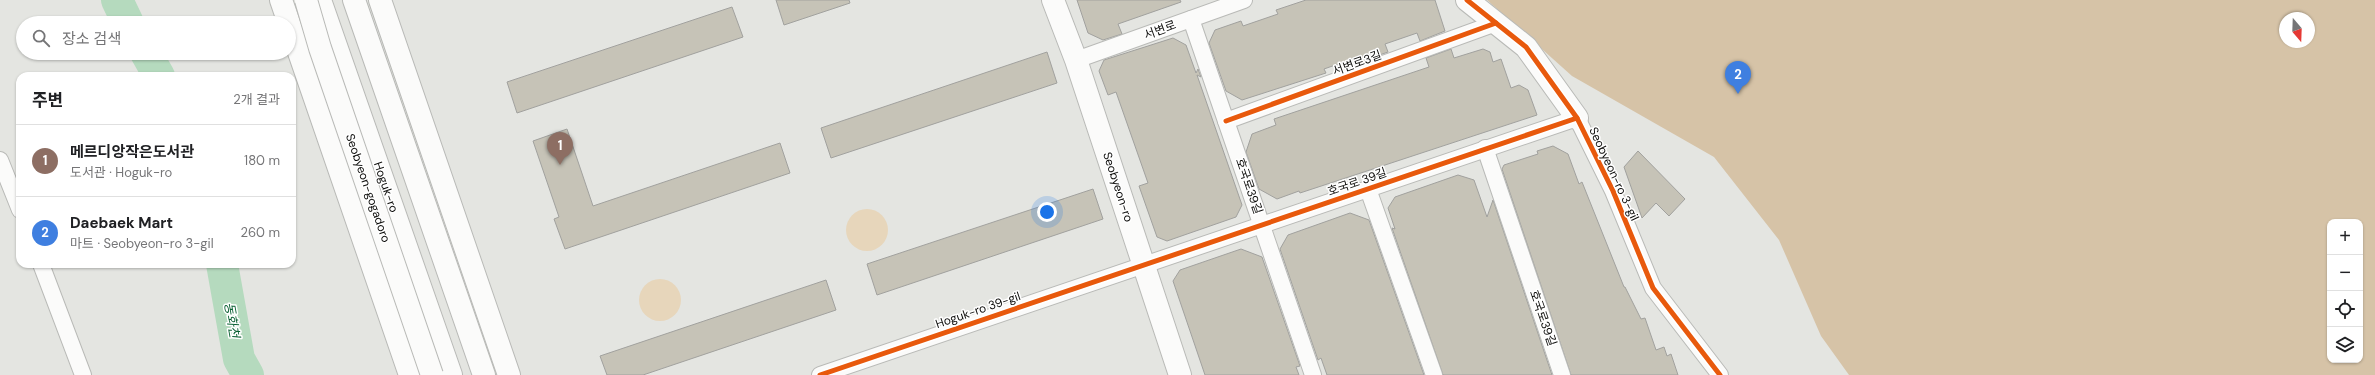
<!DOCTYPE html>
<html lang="ko">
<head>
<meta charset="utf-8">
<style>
	:root { --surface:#fff; --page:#f6f6f6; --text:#202124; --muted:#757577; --line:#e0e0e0; --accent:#585855 }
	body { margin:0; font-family:"DM Sans","Noto Sans KR",sans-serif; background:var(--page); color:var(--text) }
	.controls { position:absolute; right:12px; bottom:12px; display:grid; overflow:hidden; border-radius:8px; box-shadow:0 1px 3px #0004 }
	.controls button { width:36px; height:36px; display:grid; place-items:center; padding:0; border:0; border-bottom:1px solid var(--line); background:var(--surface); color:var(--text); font:20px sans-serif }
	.compass { position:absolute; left:2279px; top:12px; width:36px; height:36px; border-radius:50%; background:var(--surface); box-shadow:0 1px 3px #0004; rotate:161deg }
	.you { position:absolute; left:1047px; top:212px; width:14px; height:14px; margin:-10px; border:3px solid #fff; border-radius:50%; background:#1a73e8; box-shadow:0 0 0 6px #1a73e833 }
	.badge { display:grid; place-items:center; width:26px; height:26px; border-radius:50%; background:var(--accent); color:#fff; font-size:13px; font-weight:700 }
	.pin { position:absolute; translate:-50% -33px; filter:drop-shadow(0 1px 2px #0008) }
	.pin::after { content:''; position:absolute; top:21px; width:14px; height:12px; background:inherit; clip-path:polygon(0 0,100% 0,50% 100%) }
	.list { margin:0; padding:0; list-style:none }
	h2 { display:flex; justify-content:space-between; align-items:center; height:52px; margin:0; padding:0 16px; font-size:17px }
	h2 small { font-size:13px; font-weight:400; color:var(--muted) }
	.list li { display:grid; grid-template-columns:26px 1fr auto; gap:12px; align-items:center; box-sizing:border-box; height:72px; padding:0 16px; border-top:1px solid var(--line) }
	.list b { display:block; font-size:15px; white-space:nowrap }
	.list p { margin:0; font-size:13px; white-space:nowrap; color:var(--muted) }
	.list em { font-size:13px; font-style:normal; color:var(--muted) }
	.icon { flex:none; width:22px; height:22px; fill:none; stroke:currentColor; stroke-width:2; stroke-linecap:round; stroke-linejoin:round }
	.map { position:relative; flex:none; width:2375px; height:375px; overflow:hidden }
	.search { position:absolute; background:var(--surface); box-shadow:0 1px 3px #0004; left:16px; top:16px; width:280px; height:44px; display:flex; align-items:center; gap:10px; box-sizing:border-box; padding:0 14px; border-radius:22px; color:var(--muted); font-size:15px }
	.panel { position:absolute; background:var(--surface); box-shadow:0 1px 3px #0004; left:16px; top:72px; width:280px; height:196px; border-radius:12px }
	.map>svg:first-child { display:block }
	.green { fill:#e7d6bb }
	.forest { fill:#d6c3a7; fill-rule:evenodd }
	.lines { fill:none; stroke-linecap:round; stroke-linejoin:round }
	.river { stroke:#b5dabe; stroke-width:32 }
	.building { fill:#c6c3b7; stroke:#a1a19e }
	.street-casing { stroke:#b9bab7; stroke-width:18 }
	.secondary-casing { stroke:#b9bab7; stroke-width:24 }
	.street { stroke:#fbfbfa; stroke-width:16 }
	.secondary { stroke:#fbfbfa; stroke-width:22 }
	.highway-bridge-casing { stroke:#b9bab7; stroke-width:24; stroke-linecap:butt }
	.highway-bridge { stroke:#fbfbfa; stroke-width:22 }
	.cycleway-casing { stroke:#fff; stroke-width:8 }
	.cycleway { stroke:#e8590c; stroke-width:5 }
	.labels { text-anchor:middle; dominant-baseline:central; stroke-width:3; stroke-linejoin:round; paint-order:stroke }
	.street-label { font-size:12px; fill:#0c0c0a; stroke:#fff }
	.water-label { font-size:13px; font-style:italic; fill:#085f31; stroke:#fff }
</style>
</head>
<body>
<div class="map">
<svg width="2375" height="375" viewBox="0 0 2375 375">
	<rect width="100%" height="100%" fill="#e4e5e1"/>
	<!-- green -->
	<g class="green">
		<circle cx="867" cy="230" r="21"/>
		<circle cx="660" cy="300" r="21"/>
	</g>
	<!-- forest -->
	<path class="forest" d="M1487,0H2375V375H1849L1821,336L1779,240L1714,157L1572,76ZM2285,18H2309V42H2285ZM2330,222H2360V360H2330Z"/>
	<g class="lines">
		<!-- river -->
		<g class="river">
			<polyline points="117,0 128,23"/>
			<polyline points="146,53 159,76"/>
			<polyline points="222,264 239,359 248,375"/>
		</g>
	</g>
	<!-- building -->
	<g class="building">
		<polygon points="776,0 849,0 850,3 784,25"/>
		<polygon points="1077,0 1180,0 1181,2 1118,24 1122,34 1103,40 1088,33"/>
		<polygon points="1306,0 1435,0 1445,31 1420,41 1417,33 1385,44 1388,52 1360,62 1358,57 1324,69 1326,73 1242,100 1226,91 1209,43 1215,30 1241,21 1243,26 1278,14 1276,10"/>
		<polygon points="732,7 743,37 517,113 507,82"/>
		<polygon points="1173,38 1186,45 1196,73 1198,69 1201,77 1197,75 1242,205 1236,217 1167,241 1157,237 1139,186 1148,183 1116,92 1108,95 1099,71 1104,60"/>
		<polygon points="1451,49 1454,58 1483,49 1490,52 1493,62 1501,59 1511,88 1519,85 1528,90 1537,115 1300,193 1299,191 1277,199 1259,189 1246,152 1252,134 1276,125 1274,119 1429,67 1426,58"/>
		<polygon points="1047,52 1057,83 831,158 821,128"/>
		<polygon points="567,129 593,206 780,143 790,173 565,249 554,219 559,217 533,141"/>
		<polygon points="1553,146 1568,154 1579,184 1582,182 1624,287 1625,287 1641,319 1645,318 1656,350 1664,347 1667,356 1671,354 1678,375 1571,375 1502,169 1504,165 1538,154 1537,151"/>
		<polygon points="1638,151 1685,199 1669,216 1656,203 1642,218 1624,167"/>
		<polygon points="1458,175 1474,180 1487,217 1493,200 1552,375 1443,375 1392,228 1395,229 1388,208 1395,197"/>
		<polygon points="1093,189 1103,219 877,295 867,264"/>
		<polygon points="1350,213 1369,220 1424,375 1327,375 1321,358 1318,360 1280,249 1288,235"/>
		<polygon points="1241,249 1262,257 1300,366 1296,367 1299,375 1205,375 1173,281 1180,270"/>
		<polygon points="826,280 836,310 643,375 607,375 600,356"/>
	</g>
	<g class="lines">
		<!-- street casing -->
		<g class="street-casing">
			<g id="street">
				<polyline points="1191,19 1313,375"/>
				<polyline points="1076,60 1244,0"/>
				<polyline points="1226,121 1496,23"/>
				<polyline points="1485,148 1562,375"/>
				<polyline points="0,160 20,210"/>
				<polyline points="1368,189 1434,375"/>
				<polyline points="41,264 83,375"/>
				<polyline points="820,375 1577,118 1613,191 1653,288 1720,375"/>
			</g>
		</g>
		<!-- secondary casing -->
		<g class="secondary-casing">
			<g id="secondary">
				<polyline points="281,0 410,375"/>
				<polyline points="320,0 451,375"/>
				<polyline points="354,0 484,375"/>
				<polyline points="380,0 509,375"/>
				<polyline points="1053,0 1076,60 1180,375"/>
				<polyline points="1467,0 1526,47 1577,118"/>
			</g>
		</g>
		<!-- street -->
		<use href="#street" class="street"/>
		<!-- secondary -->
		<use href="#secondary" class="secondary"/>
		<!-- highway-bridge casing -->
		<g class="highway-bridge-casing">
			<polyline id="highway-bridge" points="306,0 320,48 432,375"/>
		</g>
		<!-- highway-bridge -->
		<use href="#highway-bridge" class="highway-bridge"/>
		<!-- cycleway casing -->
		<g class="cycleway-casing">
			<g id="cycleway">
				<polyline points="1467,0 1526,47 1577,118 1613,191 1653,288 1720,375"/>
				<polyline points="1226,121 1496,23"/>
				<polyline points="820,375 1577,118"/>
			</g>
		</g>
		<!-- cycleway -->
		<use href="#cycleway" class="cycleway"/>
	</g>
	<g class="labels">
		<!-- street labels -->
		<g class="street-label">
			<text transform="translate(1160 30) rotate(-20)">서변로</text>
			<text transform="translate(1357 63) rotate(-20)">서변로3길</text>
			<text transform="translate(1614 174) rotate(65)">Seobyeon-ro 3-gil</text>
			<text transform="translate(1357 182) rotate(-19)">호국로 39길</text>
			<text transform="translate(1249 186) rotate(71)">호국로39길</text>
			<text transform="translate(386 187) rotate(71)">Hoguk-ro</text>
			<text transform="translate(1118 187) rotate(72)">Seobyeon-ro</text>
			<text transform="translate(368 188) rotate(71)">Seobyeon-gogadoro</text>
			<text transform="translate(978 310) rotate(-19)">Hoguk-ro 39-gil</text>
			<text transform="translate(1543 318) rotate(71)">호국로39길</text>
		</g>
		<!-- water labels -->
		<g class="water-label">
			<text transform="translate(232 320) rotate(80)">동화천</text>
		</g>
	</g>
</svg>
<div class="controls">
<button>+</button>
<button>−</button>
<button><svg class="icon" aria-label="locate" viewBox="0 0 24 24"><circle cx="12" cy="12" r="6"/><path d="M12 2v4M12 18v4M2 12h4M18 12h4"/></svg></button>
<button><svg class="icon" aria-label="layers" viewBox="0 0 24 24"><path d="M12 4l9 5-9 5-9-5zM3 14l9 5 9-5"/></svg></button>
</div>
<svg class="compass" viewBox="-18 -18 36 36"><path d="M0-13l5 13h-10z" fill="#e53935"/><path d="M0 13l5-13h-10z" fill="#757577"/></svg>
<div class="you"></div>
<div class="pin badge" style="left:560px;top:165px;background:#8d6e63">1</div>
<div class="pin badge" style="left:1738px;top:94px;background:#3f7fe0">2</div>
<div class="search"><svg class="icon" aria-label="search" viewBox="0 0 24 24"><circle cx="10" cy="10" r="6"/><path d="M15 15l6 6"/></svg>장소 검색</div>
<section class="panel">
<h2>주변<small>2개 결과</small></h2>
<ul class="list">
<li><span class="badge" style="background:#8d6e63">1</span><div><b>메르디앙작은도서관</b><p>도서관 · Hoguk-ro</p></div><em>180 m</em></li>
<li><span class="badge" style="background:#3f7fe0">2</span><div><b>Daebaek Mart</b><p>마트 · Seobyeon-ro 3-gil</p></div><em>260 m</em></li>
</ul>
</section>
</div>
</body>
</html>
